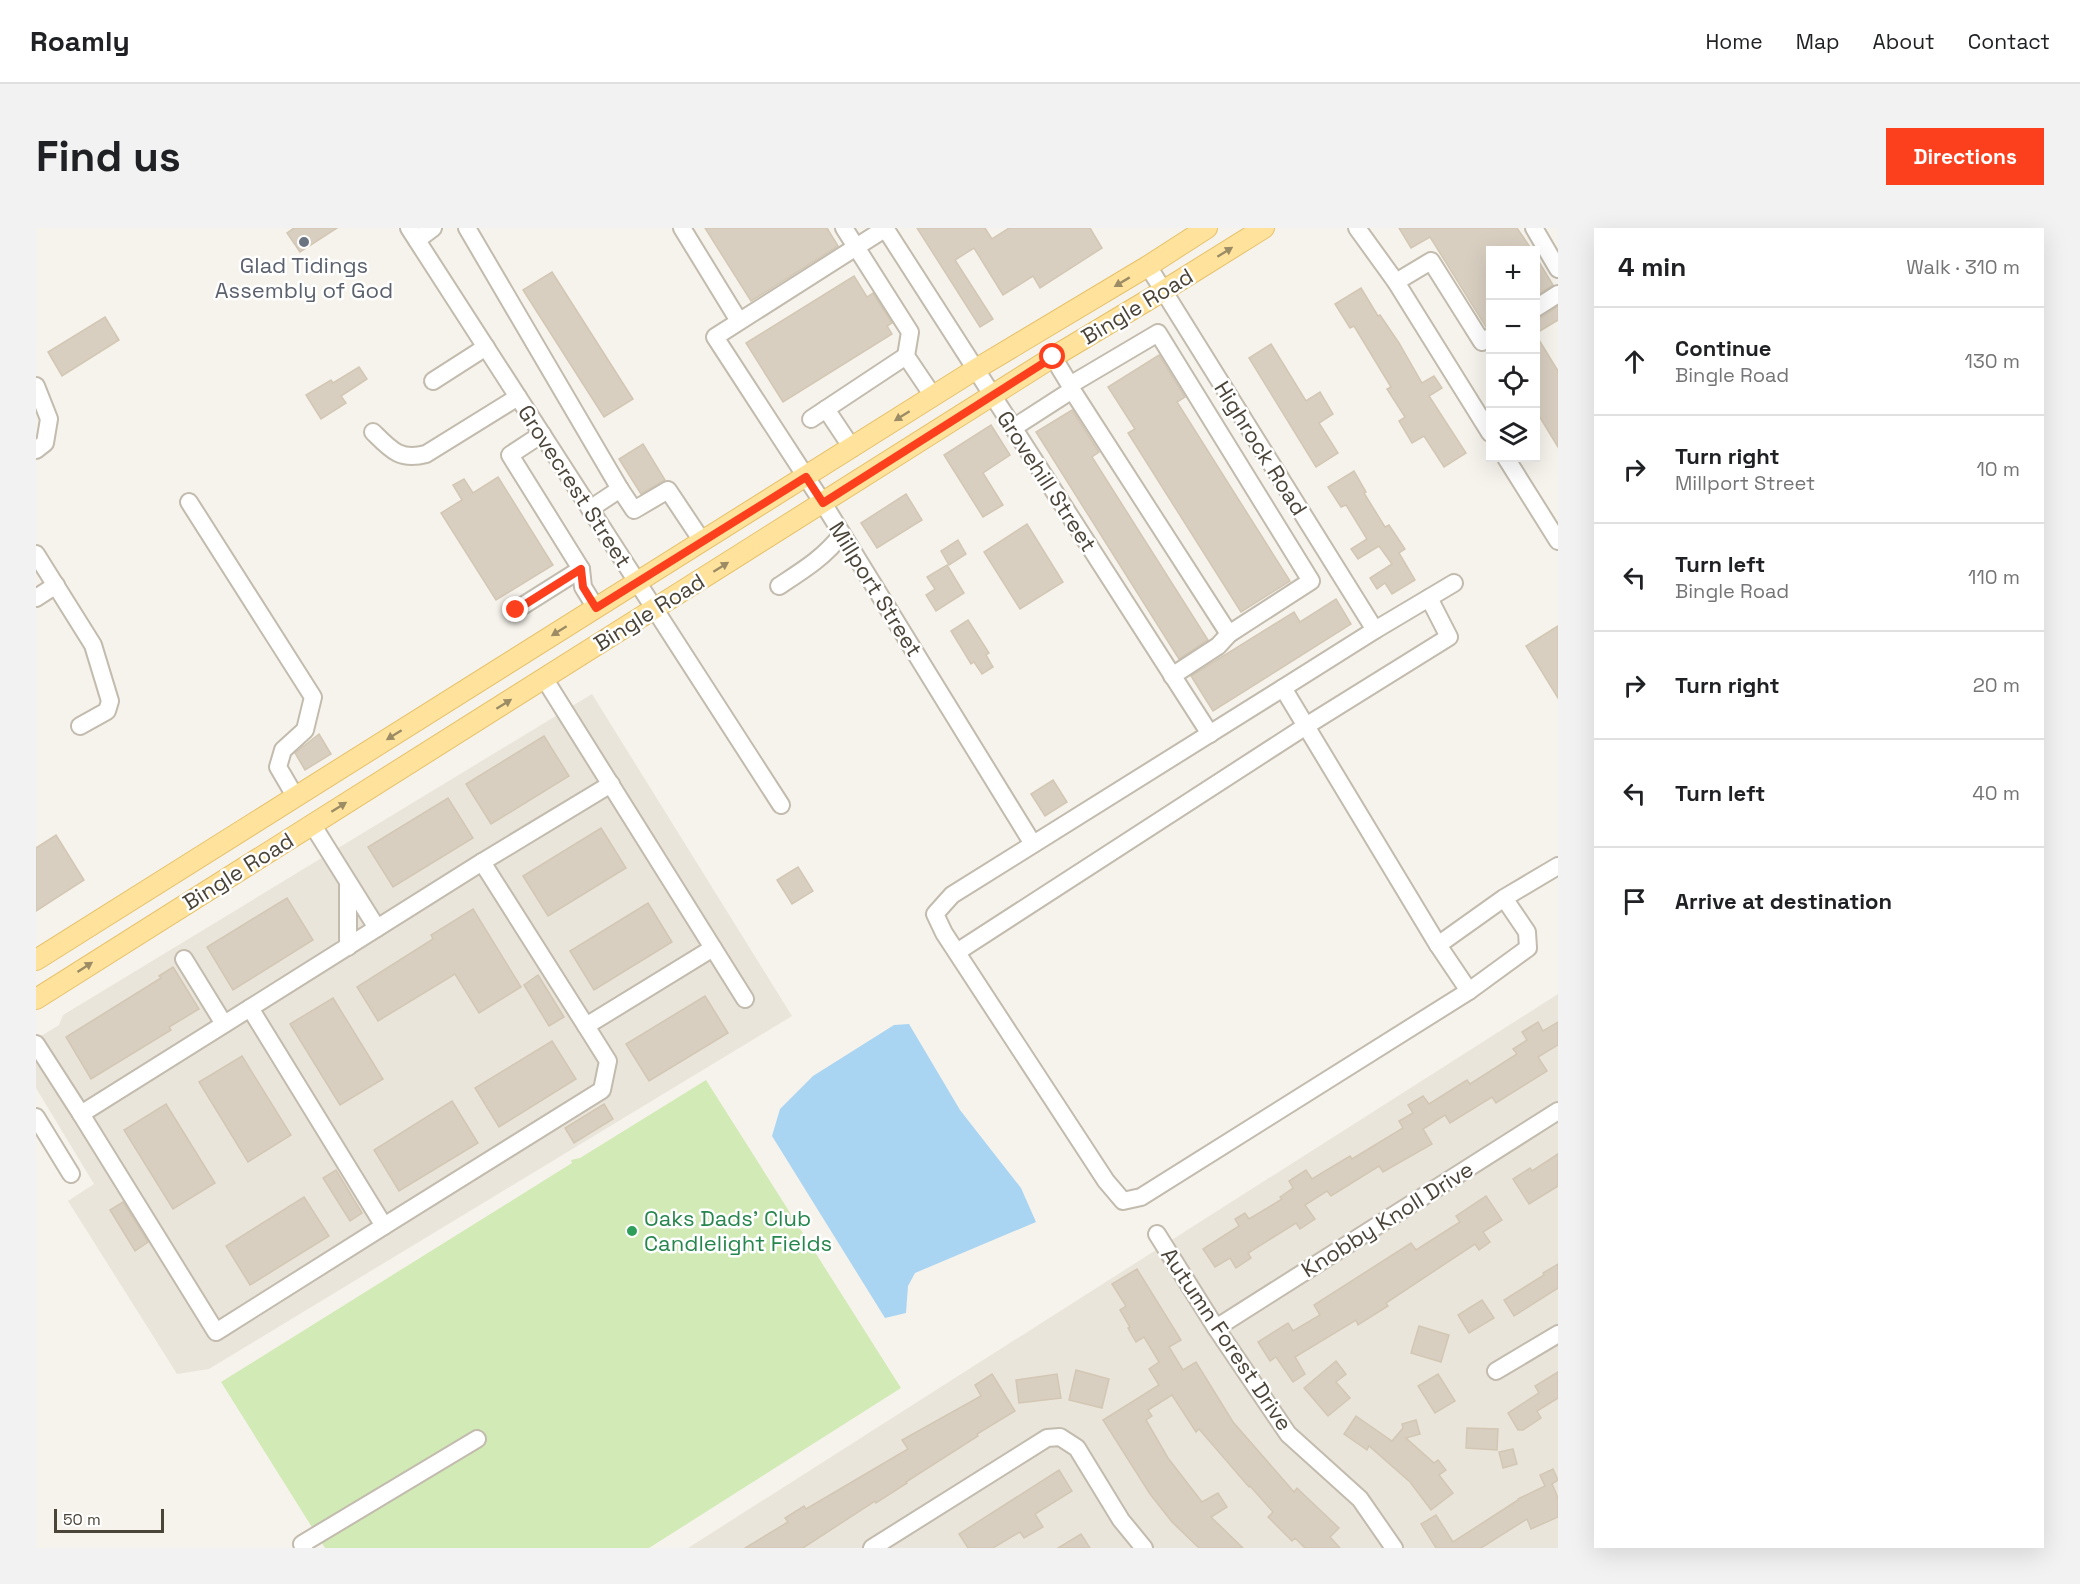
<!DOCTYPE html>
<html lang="en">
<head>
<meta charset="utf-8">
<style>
	:root { --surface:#fff; --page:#f2f2f2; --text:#202124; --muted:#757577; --line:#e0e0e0; --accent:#fc3f1d }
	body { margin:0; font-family:"Space Grotesk",sans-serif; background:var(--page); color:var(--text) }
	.controls { position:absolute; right:18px; top:18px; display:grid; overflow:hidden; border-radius:0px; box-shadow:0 6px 24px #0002 }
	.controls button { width:54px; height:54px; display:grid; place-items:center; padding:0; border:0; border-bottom:2px solid var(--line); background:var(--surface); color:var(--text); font:30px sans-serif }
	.scale { position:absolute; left:18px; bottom:15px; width:110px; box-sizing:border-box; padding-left:6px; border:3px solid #4b4439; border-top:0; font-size:16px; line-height:21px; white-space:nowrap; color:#4b4439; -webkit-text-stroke:4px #fff; paint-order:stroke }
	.stop { position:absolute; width:18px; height:18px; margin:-14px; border:4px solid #fc3f1d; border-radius:50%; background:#fff }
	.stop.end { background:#fc3f1d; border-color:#fff; box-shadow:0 2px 6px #0008 }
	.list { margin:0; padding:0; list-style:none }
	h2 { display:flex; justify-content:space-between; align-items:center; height:78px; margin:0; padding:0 24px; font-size:26px }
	h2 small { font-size:20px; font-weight:400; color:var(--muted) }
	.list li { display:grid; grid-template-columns:39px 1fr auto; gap:18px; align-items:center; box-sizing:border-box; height:108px; padding:0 24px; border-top:2px solid var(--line) }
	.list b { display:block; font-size:22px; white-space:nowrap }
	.list p { margin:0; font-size:20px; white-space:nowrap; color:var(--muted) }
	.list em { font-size:20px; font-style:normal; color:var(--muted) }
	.icon { flex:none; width:33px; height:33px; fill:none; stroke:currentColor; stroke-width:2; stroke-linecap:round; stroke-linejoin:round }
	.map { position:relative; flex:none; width:1522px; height:1320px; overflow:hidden; border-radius:0px }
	header { display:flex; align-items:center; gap:36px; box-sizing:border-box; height:84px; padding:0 30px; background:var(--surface); border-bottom:2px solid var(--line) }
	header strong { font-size:28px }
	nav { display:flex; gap:33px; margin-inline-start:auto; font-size:21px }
	.intro { display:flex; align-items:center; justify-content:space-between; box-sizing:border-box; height:144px; padding:0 36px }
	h1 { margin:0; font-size:42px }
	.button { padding:15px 27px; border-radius:0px; background:var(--accent); color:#fff; font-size:21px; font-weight:700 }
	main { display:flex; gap:36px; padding:0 36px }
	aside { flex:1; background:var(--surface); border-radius:0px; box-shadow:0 6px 24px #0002 }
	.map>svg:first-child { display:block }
	.residential { fill:#eae5da }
	.green { fill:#d2eab5 }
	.water { fill:#a9d4f2 }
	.building { fill:#d8cfc1; stroke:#d3c7b4; stroke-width:1.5 }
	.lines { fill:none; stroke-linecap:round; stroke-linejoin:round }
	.minor-casing { stroke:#c2bbae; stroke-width:20 }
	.major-casing { stroke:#e6c16a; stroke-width:22 }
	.minor { stroke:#fff; stroke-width:16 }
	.major { stroke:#ffe39c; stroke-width:20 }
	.oneway { fill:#9c8c66 }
	.route { stroke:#fc3f1d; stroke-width:8 }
	.worship-dot { fill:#6b7280; stroke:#fff; stroke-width:2 }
	.leisure-dot { fill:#2e9e5b; stroke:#fff; stroke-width:2 }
	.labels { text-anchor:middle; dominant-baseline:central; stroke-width:5; stroke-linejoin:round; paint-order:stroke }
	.worship-label { font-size:22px; fill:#5b616d; stroke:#fff }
	.street-label { font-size:22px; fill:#4b4439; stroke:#fff }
	.leisure-label { font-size:22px; fill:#27864d; stroke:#fff; text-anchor:start }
</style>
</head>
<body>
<header>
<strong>Roamly</strong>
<nav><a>Home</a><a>Map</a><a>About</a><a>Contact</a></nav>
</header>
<div class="intro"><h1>Find us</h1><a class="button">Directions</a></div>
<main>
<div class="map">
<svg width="1522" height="1320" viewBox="0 0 1522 1320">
	<rect width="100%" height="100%" fill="#f6f3ec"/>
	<!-- residential -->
	<g class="residential">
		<polygon points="556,466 756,788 173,1141 141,1146 32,973 58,956 0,860 0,811 23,797 27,787"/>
		<polygon points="1522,766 1522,1320 652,1320"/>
	</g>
	<!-- green -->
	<polygon class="green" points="670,852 865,1160 613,1320 289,1320 185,1154 536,935 535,932 544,930"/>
	<!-- water -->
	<polygon class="water" points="873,796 924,882 985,960 1000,994 879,1045 872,1058 870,1085 849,1090 736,908 744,881 777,848 858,797"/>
	<!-- building -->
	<g class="building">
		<polygon points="258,0 301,0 264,24 251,5"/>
		<polygon points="669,0 791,0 802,18 715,73"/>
		<polygon points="881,0 949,0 956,11 973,0 1054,0 1066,20 1004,60 997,48 967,67 938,20 919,32 957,91 944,99"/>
		<polygon points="1363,0 1481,0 1496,22 1455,22 1455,99 1450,99 1394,9 1375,20"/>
		<polygon points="1500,29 1517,57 1500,68"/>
		<polygon points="516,44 597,171 568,189 487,62"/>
		<polygon points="818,48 831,69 837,65 856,95 851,98 856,106 747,174 710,115"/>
		<polygon points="1325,60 1342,88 1344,87 1363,115 1386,155 1398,148 1406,160 1393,168 1430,225 1408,239 1388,208 1376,215 1363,193 1369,189 1351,161 1355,159 1318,98 1314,100 1299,76"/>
		<polygon points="1522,78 1522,92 1504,103 1500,96 1500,90 1506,89"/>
		<polygon points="69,89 83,112 26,148 12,124"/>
		<polygon points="1500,107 1522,143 1522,219 1500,183"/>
		<polygon points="1235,116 1270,173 1284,164 1297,186 1283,195 1302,225 1280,239 1213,130"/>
		<polygon points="1123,127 1149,169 1141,174 1254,353 1205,384 1092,205 1099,201 1072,159"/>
		<polygon points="323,139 331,151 305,168 310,175 285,191 270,167 295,152 297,155"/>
		<polygon points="1036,182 1063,224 1056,229 1172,412 1143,431 1000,204"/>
		<polygon points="955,197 974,227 947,245 967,277 947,289 908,227"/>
		<polygon points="607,216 629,252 605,266 583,231"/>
		<polygon points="1318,243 1330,264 1328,265 1349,299 1353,297 1369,321 1363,325 1379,352 1356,366 1349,355 1341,361 1334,350 1356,336 1343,318 1322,331 1315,321 1331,311 1310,277 1305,279 1292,259"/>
		<polygon points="462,249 517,337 460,372 405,285 426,272 417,257 428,251 437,265"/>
		<polygon points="870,266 886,292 841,320 825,295"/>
		<polygon points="991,296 1027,354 984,381 948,324"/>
		<polygon points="922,312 930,326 913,337 905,323"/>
		<polygon points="911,337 928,365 900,383 890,367 899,361 891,349"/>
		<polygon points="1300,371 1315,396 1177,483 1155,448 1258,384 1264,394"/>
		<polygon points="932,392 953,425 950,427 957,439 946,446 938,434 935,436 915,403"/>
		<polygon points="1522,398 1522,470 1490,418"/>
		<polygon points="283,506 295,526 269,542 259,525"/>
		<polygon points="508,508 533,548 455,596 430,556"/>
		<polygon points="1017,552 1031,574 1009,588 995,566"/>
		<polygon points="412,570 437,610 357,659 332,619"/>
		<polygon points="565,600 590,640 512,688 487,648"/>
		<polygon points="20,607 48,652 0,683 0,620"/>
		<polygon points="762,639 777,663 756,676 741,652"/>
		<polygon points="251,670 277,712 197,762 171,719"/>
		<polygon points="612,675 636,714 558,762 534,723"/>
		<polygon points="437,681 485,759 443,785 419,746 342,793 321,759 397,711 395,707"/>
		<polygon points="137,739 163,781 133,799 135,802 55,851 30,809 125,750 123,748"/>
		<polygon points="502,747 528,789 513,798 488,757"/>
		<polygon points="669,768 692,805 613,853 590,816"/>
		<polygon points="297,770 347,851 304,877 254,796"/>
		<polygon points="1502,794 1507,803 1522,794 1522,817 1502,829 1511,843 1460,875 1456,869 1414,895 1409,887 1387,901 1396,916 1347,944 1343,938 1295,968 1291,963 1269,977 1279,991 1264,1001 1260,995 1212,1025 1215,1030 1200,1040 1194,1030 1179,1039 1167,1021 1203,998 1199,991 1209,985 1213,991 1246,971 1244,969 1257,960 1253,953 1270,942 1276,951 1314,928 1316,931 1367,900 1363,893 1377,885 1372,877 1387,868 1393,876 1431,852 1434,856 1481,826 1477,821 1491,812 1486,804"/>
		<polygon points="516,813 540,851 463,899 439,860"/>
		<polygon points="206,828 255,907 212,934 163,854"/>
		<polygon points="416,873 442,915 363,963 338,922"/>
		<polygon points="130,876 179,955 137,981 88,902"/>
		<polygon points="568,876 577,891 538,915 529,900"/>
		<polygon points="1522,926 1522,958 1493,976 1477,951 1494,940 1496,943"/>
		<polygon points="300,942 326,985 314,993 287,950"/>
		<polygon points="1450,968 1466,992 1447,1004 1454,1014 1443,1022 1439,1016 1350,1075 1352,1078 1322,1097 1320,1092 1259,1129 1269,1146 1257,1154 1240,1129 1234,1133 1222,1114 1252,1095 1257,1103 1284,1087 1278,1077 1375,1015 1380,1022 1424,994 1420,988"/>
		<polygon points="268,969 293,1008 214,1057 190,1018"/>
		<polygon points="87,974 112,1014 99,1023 74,982"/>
		<polygon points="1522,1036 1522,1060 1478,1088 1468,1072 1508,1047 1507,1045"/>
		<polygon points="1101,1041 1145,1112 1133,1119 1147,1142 1160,1134 1197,1194 1258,1264 1261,1260 1303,1300 1294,1309 1304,1320 1269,1320 1259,1310 1256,1313 1232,1289 1237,1284 1214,1258 1213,1259 1163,1201 1160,1204 1136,1167 1112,1182 1116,1188 1110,1192 1132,1230 1166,1274 1182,1265 1191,1279 1175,1289 1207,1320 1163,1320 1136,1294 1114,1266 1067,1192 1123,1157 1113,1141 1123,1134 1108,1109 1100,1114 1092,1100 1094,1099 1084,1082 1090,1078 1076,1056"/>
		<polygon points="1446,1072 1458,1090 1433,1105 1422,1087"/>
		<polygon points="1383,1098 1413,1107 1405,1134 1375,1125"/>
		<polygon points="1300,1133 1310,1146 1300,1154 1314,1170 1292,1188 1268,1160"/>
		<polygon points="1040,1142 1073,1151 1066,1180 1033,1172"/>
		<polygon points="1522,1144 1522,1170 1501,1183 1505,1190 1487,1202 1482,1202 1472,1185 1503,1165 1499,1158"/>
		<polygon points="956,1146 979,1183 941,1206 942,1208 870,1254 871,1255 840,1275 839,1273 767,1320 709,1320 752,1294 749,1290 768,1278 770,1281 872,1221 866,1212 945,1168 939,1157"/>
		<polygon points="1021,1146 1025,1170 983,1175 980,1152"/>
		<polygon points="1402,1146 1419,1173 1399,1185 1382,1158"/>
		<polygon points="1320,1188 1356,1213 1367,1200 1366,1196 1380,1192 1384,1206 1370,1210 1398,1235 1402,1232 1410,1242 1403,1247 1417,1265 1395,1282 1374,1254 1333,1218 1331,1222 1308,1206"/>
		<polygon points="1431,1200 1462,1201 1461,1222 1430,1220"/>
		<polygon points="1477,1221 1481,1236 1467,1240 1463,1224"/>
		<polygon points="1517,1241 1522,1252 1516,1256 1522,1270 1522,1289 1495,1301 1491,1291 1445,1320 1400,1320 1385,1296 1400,1287 1417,1314 1482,1272 1482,1271 1509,1258 1504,1247"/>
		<polygon points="1023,1242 1036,1263 999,1286 1007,1299 988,1310 984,1304 957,1320 932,1320 923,1306"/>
		<polygon points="1045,1306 1054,1320 1022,1320"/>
	</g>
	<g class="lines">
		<!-- minor casing -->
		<g class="minor-casing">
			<g id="minor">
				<polyline points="373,0 745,577"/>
				<polyline points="431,0 584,261 554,281"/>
				<polyline points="646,0 703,93"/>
				<polyline points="808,0 874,104 870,128 897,168"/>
				<polyline points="849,0 1174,506"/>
				<polyline points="850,0 679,109 787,275 997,616"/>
				<polyline points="1321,0 1360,54 1454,205"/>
				<polyline points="1498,0 1522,41"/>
				<polyline points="381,12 397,0"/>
				<polyline points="1112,38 1339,402"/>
				<polyline points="1360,54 1395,33 1446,114 1454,109"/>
				<polyline points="1500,80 1522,66"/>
				<polyline points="1017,129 1034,157"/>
				<polyline points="397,153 450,119"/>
				<polyline points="0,158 13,191 9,215 0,222"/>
				<polyline points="790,181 816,220"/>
				<polyline points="775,191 870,128"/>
				<polyline points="977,200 1036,162 1193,406 1275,353 1122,105 1034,157 1036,162"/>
				<path d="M337,204C355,222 364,233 390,226L482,169"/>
				<polyline points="506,206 474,227 545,341 547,359 560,380"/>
				<polyline points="1470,230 1522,313"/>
				<polyline points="584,261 598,282 632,262 666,313"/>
				<polyline points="153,274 277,469 269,502 247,522 242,539 259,568"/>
				<polyline points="0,326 57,417 74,473 71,483 44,498"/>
				<path d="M743,358C766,343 789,329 806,306"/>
				<polyline points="0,370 20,357"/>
				<polyline points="480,382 545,341"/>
				<polyline points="1136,448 1182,418 1193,406"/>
				<polyline points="508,450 709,771"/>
				<polyline points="1247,460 1339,402 1418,355"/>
				<polyline points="575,556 446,634 550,798 677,720"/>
				<polyline points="276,596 341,700"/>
				<polyline points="446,634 214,780 348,998 566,862 572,833 550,798"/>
				<polyline points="1468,670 1402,717 1247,460 916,667 899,686 908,705 1070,953 1087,973 1105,969 1433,763 1492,720 1491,704 1468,670 1522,638"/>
				<polyline points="1402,717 1433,763"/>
				<polyline points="312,719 312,655"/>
				<polyline points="921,724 1270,498 1413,409 1393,370"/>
				<polyline points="148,731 188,796"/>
				<polyline points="214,780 45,886 180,1104 348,998"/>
				<polyline points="0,816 45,886"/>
				<polyline points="0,889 35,946"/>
				<polyline points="1121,1006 1180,1100 1252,1206 1324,1271 1358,1320"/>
				<polyline points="1180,1100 1522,883"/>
				<polyline points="1460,1143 1522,1106"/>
				<polyline points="268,1320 266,1316 441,1211"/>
				<polyline points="836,1320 1011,1210 1024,1209 1041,1220 1085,1292 1108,1320"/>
			</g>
		</g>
		<!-- major casing -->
		<g class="major-casing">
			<g id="major">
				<polyline points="0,732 940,141 1112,38 1171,0"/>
				<polyline points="0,771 1017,129 1127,63 1228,0"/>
			</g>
		</g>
		<!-- minor -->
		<use href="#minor" class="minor"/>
		<!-- major -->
		<use href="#major" class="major"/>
	</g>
	<!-- one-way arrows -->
	<defs><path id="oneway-solid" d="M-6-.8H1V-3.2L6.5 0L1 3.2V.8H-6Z" transform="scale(1.5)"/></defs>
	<g class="oneway">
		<use href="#oneway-solid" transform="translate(1189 24) rotate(-32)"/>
		<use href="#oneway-solid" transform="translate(1086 54) rotate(149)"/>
		<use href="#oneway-solid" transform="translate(866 188) rotate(148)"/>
		<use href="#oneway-solid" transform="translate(685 339) rotate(-32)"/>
		<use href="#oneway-solid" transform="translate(523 403) rotate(148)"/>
		<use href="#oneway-solid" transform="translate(468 476) rotate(-32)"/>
		<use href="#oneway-solid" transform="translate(358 507) rotate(148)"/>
		<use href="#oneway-solid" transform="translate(303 579) rotate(-32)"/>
		<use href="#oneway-solid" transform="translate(49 739) rotate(-33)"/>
	</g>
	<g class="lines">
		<!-- route -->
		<polyline class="route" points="480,382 545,341 547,359 560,380 770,249 787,275 1017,129"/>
	</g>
	<!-- markers -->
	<circle class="worship-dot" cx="268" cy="14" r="6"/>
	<circle class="leisure-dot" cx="596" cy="1003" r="6"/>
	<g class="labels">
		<!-- worship labels -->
		<g class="worship-label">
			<text x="268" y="37">Glad Tidings<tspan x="268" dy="25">Assembly of God</tspan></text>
		</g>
		<!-- street labels -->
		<g class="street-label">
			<text transform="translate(1101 78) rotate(-31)">Bingle Road</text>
			<text transform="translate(1225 220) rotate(58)">Highrock Road</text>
			<text transform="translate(1011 253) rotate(57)">Grovehill Street</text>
			<text transform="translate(539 258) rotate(57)">Grovecrest Street</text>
			<text transform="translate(840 361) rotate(58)">Millport Street</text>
			<text transform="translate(613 384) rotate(-32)">Bingle Road</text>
			<text transform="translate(202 643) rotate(-32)">Bingle Road</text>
			<text transform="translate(1351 991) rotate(-32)">Knobby Knoll Drive</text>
			<text transform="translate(1191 1111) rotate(56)">Autumn Forest Drive</text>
		</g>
		<!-- leisure labels -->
		<g class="leisure-label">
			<text x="608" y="990">Oaks Dads' Club<tspan x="608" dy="25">Candlelight Fields</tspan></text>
		</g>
	</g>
</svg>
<div class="controls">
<button>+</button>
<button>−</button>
<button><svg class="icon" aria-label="locate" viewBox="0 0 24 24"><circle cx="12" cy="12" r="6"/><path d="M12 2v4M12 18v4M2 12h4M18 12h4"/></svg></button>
<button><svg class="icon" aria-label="layers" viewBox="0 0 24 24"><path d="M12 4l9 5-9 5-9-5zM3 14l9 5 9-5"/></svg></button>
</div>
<div class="scale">50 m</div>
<div class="stop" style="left:1017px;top:129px"></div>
<div class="stop end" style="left:480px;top:382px"></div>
</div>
<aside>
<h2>4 min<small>Walk · 310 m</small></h2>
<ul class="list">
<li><svg class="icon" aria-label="ahead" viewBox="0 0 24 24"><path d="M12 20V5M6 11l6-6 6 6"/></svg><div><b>Continue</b><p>Bingle Road</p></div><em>130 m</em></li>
<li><svg class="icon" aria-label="right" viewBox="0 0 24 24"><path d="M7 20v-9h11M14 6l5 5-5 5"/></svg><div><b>Turn right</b><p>Millport Street</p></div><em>10 m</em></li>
<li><svg class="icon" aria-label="left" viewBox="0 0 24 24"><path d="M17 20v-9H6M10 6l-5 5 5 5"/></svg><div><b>Turn left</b><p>Bingle Road</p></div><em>110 m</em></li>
<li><svg class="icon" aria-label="right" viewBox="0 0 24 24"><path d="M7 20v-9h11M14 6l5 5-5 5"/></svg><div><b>Turn right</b></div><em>20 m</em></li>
<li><svg class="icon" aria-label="left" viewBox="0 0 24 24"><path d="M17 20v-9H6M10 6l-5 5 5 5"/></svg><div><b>Turn left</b></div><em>40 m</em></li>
<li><svg class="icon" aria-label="arrive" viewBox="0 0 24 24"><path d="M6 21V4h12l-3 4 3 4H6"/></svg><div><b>Arrive at destination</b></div></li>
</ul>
</aside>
</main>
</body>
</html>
